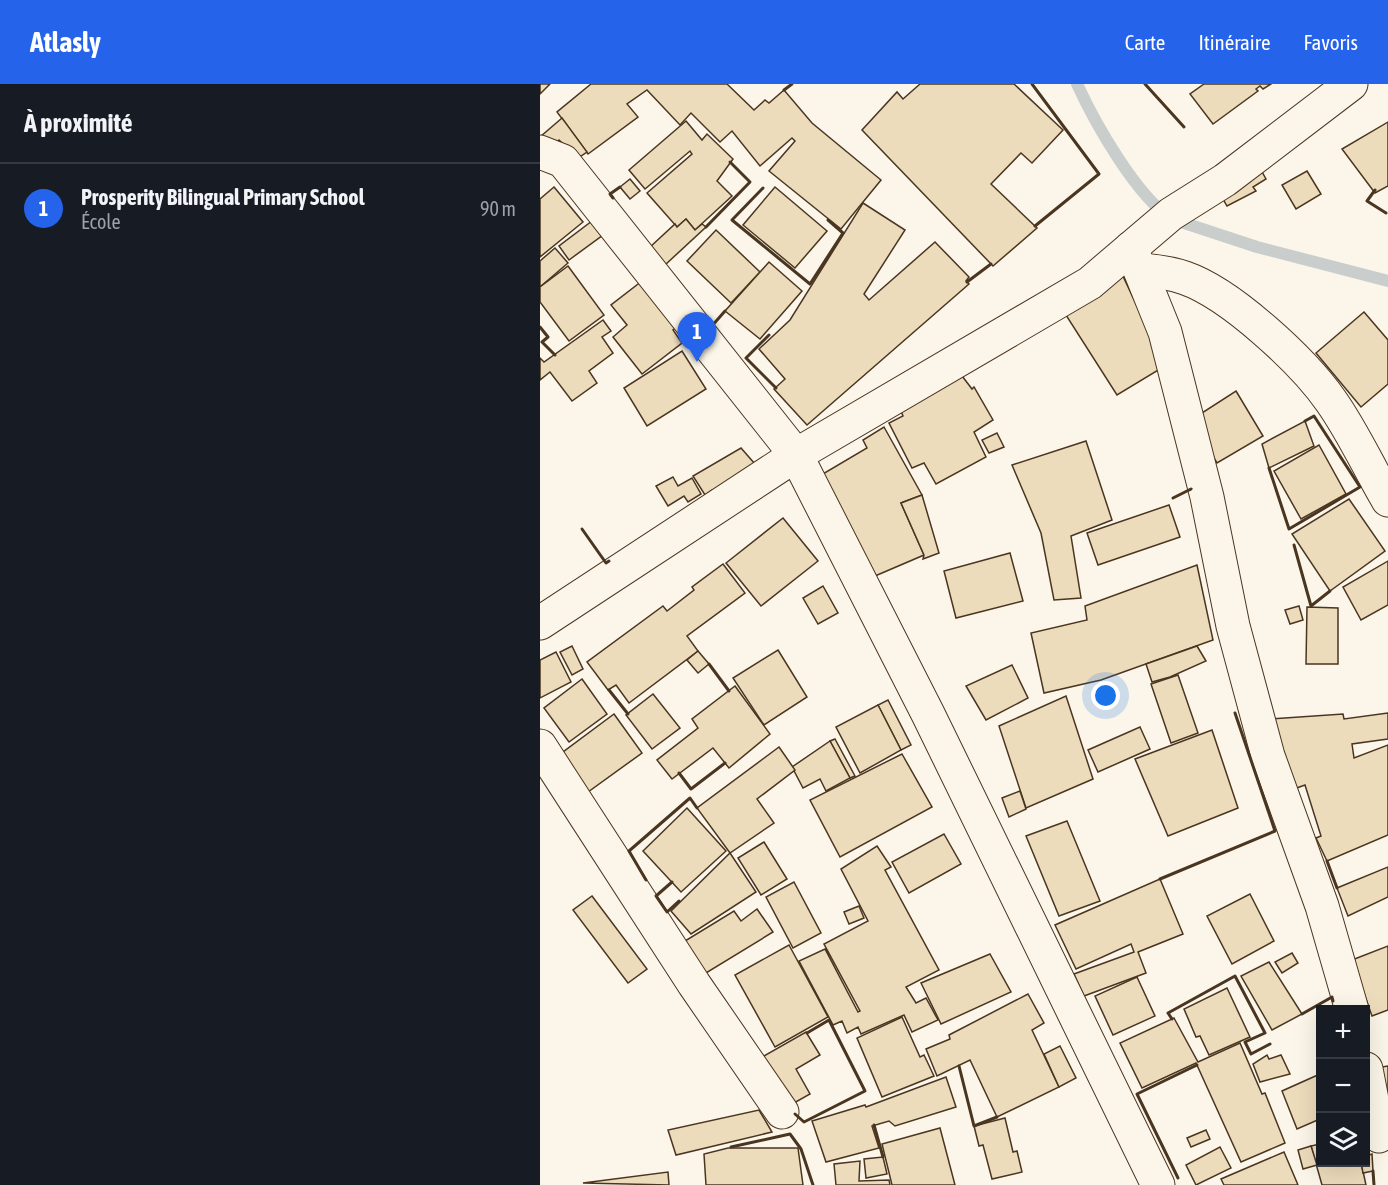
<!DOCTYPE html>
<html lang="fr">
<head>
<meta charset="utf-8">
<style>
	:root { --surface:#171b24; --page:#242831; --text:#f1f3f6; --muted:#9ea1a6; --line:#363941; --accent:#2563eb }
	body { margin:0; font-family:"Asap Condensed",sans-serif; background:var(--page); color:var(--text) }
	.controls { position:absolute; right:18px; bottom:18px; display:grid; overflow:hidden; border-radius:0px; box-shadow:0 6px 24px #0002 }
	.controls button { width:54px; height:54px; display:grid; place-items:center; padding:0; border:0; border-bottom:2px solid var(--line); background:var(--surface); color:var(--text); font:30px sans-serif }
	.you { position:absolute; left:566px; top:612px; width:21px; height:21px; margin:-15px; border:4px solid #fff; border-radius:50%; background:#1a73e8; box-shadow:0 0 0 9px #1a73e833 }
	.badge { display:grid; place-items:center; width:39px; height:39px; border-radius:50%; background:var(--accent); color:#fff; font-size:20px; font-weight:700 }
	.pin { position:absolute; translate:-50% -50px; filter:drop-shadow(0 2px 3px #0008) }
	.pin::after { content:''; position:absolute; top:32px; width:21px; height:18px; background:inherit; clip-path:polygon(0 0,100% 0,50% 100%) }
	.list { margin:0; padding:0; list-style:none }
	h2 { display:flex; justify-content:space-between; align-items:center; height:78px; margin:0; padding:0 24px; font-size:26px }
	h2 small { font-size:20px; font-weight:400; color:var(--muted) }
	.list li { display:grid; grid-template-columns:39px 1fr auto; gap:18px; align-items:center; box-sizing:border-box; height:90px; padding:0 24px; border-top:2px solid var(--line) }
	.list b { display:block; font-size:22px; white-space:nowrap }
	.list p { margin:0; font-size:20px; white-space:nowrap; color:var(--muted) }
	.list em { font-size:20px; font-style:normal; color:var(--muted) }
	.icon { flex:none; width:33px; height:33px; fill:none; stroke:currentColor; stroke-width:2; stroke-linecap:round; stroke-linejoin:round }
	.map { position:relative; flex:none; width:848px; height:1101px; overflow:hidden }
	header { display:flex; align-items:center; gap:36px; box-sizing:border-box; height:84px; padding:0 30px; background:var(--accent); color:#fff }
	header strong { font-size:28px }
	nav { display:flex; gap:33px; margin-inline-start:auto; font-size:21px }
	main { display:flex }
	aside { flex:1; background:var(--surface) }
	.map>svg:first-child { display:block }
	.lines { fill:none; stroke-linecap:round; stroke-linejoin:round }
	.stream { stroke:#c9cecd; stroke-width:12 }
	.building { fill:#ecdcbc; stroke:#4a3520; stroke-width:1.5 }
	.minor-casing { stroke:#4a3520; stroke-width:35 }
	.tertiary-casing { stroke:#4a3520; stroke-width:35 }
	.minor { stroke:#fbf6e9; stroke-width:33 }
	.tertiary { stroke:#fbf6e9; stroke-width:33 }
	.wall { stroke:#4a3520; stroke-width:3 }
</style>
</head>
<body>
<header>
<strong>Atlasly</strong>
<nav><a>Carte</a><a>Itinéraire</a><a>Favoris</a></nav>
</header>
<main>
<aside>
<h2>À proximité<small></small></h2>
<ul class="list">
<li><span class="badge">1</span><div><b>Prosperity Bilingual Primary School</b><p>École</p></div><em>90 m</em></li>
</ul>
</aside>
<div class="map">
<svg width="848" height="1101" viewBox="0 0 848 1101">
	<rect width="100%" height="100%" fill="#fbf6e9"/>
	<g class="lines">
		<!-- stream -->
		<path class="stream" d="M537,0C555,39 596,112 632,135L717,163L848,197"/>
	</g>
	<!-- building -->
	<g class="building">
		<polygon points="0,0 10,0 0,10"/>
		<polygon points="51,0 187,0 214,26 225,16 229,19 244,6 272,39 341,96 301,145 229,87 255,57 252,54 220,82 192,47 180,58 151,29 140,41 107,6 87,20 98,33 48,70 17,28"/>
		<polygon points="380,0 474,0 523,46 492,79 481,69 451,100 497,144 453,182 322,46 357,8 363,15"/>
		<polygon points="664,0 731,0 723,5 720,2 716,5 718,7 673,40 650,10"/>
		<polygon points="22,34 47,68 38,74 19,56 11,63 0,53"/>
		<polygon points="146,37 162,56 167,50 193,75 177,97 192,112 155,146 146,135 137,143 107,109 152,70 150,67 105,105 89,86"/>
		<polygon points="848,38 848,102 835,109 802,65"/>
		<polygon points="717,79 726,95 713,103 716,107 687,122 675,101"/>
		<polygon points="767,87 781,110 756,125 742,101"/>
		<polygon points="90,95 100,107 90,115 80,103"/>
		<polygon points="14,103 43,138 0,173 0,115"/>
		<polygon points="235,103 287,147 255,184 203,141"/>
		<polygon points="323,119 365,146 324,210 329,216 395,158 429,193 426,197 429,200 267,341 234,305 245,295 219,265 250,236"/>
		<polygon points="146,135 155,146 162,140 166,143 125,181 109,164 135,140 137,143"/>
		<polygon points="52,137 63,151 29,176 19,162"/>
		<polygon points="176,146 220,188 191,219 147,177"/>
		<polygon points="15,164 28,179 0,203 0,177"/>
		<polygon points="229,178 262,207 220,255 185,227"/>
		<polygon points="28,182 64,231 29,257 0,218 0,203"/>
		<polygon points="581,188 625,282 577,311 524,228"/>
		<polygon points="102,197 138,242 133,246 142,259 102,290 73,253 87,241 71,221"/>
		<polygon points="824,228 848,256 848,300 821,323 776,269"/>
		<polygon points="63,236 71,247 62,253 73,269 49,287 57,299 32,317 10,288 0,296 0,274 4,278"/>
		<polygon points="142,267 166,305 107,342 84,304"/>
		<polygon points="413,280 432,305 434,303 453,336 434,348 446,373 396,400 384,379 372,384 349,339 363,332 360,325"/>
		<polygon points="696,307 723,352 677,379 651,336"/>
		<polygon points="765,337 774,362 729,384 722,360"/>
		<polygon points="344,343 382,411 361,419 384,471 335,492 276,394 327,364 323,356"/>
		<polygon points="457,349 464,363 449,369 442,356"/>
		<polygon points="546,357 572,436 531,452 541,514 514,516 501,449 472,381"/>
		<polygon points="779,361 806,410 761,435 734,387"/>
		<polygon points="201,364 215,380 176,413 172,406 165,411 153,392"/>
		<polygon points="133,393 138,402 152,394 161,410 148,418 144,412 128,422 116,402"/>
		<polygon points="382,411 399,469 383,475 384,471 361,419"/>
		<polygon points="809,415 845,467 790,507 752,450"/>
		<polygon points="629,421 640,453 558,481 547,449"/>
		<polygon points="243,434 278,477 221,522 186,479"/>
		<polygon points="470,469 483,517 416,534 404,487"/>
		<polygon points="848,477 848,521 821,536 803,503"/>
		<polygon points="183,480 205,509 147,552 158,567 89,619 76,601 68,606 47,578 123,522 127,527 154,506 152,503"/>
		<polygon points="657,481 673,556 561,596 504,609 491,549 547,536 545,522"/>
		<polygon points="283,502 298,529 278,540 263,514"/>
		<polygon points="759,522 763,536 750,540 745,526"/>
		<polygon points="767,523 798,524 798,580 766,580"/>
		<polygon points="32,562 43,585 32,591 20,568"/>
		<polygon points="657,562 666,577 630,593 612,598 606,580"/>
		<polygon points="238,566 267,613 224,641 193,594"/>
		<polygon points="158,567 169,580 158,589 147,576"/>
		<polygon points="16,568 31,598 0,614 0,576"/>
		<polygon points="472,581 488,614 446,636 426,602"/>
		<polygon points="638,591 658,649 631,659 611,600"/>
		<polygon points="42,595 67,630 29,658 4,624"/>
		<polygon points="195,602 230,650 189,684 173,664 132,695 117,676 158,644 152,635"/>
		<polygon points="113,610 140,644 112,665 86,631"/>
		<polygon points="526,612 553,695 486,724 459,642"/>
		<polygon points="348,616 371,661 361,666 338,621"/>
		<polygon points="338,621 361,666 320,689 296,643"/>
		<polygon points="848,629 848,655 812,660 814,674 848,661 848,751 787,777 776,754 781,752 765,701 754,705 730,635 803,630 804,635"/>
		<polygon points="74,630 102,669 48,708 19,671"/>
		<polygon points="600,643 610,665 558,688 548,666"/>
		<polygon points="672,646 698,724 628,752 595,675"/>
		<polygon points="295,655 315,692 310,694 290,657"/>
		<polygon points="290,657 310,694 286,707 280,695 263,704 252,683"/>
		<polygon points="239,663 255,686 217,715 234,739 190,769 157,724"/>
		<polygon points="362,670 392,723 300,773 270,716"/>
		<polygon points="480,707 486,725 469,733 462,714"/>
		<polygon points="147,724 186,767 141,808 103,767"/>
		<polygon points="527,737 560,817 519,832 486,752"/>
		<polygon points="404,750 421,780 369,809 352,778"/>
		<polygon points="224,758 247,795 221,811 198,774"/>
		<polygon points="337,762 351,783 345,786 399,886 366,903 376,919 386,914 398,936 372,948 364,931 321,950 318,943 307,949 302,937 293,941 259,877 285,865 318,928 320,927 284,860 328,837 301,785"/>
		<polygon points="190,769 216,808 151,850 131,827"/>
		<polygon points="848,783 848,813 808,832 797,804"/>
		<polygon points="620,795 643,850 598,868 606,889 544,912 534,890 594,868 591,860 536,885 515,841"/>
		<polygon points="254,798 281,849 253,864 226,813"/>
		<polygon points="710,810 734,857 692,880 667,832"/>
		<polygon points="52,812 107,885 88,899 33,826"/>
		<polygon points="319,822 324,834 309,840 304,828"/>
		<polygon points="217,825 233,848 166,889 145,857 194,827 201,837"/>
		<polygon points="249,861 288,933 235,963 195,891"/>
		<polygon points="848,862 848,926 832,932 812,876"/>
		<polygon points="752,869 758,879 742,889 735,878"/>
		<polygon points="450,870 471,908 401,940 381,899"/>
		<polygon points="729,878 762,930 732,946 701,892"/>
		<polygon points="597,893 615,932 573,951 555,912"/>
		<polygon points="687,904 710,953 669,971 660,952 656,953 644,925"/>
		<polygon points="488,910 504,939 492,946 519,1003 457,1033 430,976 397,992 386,965 410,955 409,951"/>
		<polygon points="362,933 380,973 384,971 394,992 342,1013 317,954"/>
		<polygon points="634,934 658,978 700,959 722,1010 725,1009 745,1059 701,1078 656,979 602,1004 580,959"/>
		<polygon points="266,948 280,971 256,985 270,1010 247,1023 217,976"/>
		<polygon points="520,962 536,994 519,1003 504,970"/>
		<polygon points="727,971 729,975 741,971 750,990 720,998 713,980"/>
		<polygon points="848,982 848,1006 840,1007 836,984"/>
		<polygon points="780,990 780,1035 757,1045 742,1007"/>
		<polygon points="406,993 416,1023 355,1042 349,1037 332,1042 339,1064 286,1078 272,1037 325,1021 326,1023"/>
		<polygon points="219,1026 232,1048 136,1071 128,1046"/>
		<polygon points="465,1034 473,1068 477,1067 482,1088 452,1095 443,1061 439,1062 434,1042"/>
		<polygon points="400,1044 415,1101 352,1101 342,1060"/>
		<polygon points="666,1046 670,1055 651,1063 647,1054"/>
		<polygon points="780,1060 780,1078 821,1078 826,1101 782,1101 771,1062"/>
		<polygon points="771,1062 777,1081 763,1085 758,1066"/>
		<polygon points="680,1063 691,1084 656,1101 646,1081"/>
		<polygon points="188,1064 258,1064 263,1101 166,1101 164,1070"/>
		<polygon points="744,1068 758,1101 684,1101 681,1095"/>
		<polygon points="832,1070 833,1087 823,1089 821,1078 826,1078 826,1072"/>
		<polygon points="343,1073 347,1090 326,1094 324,1075"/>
		<polygon points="320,1077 319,1097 349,1096 350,1101 296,1101 294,1080"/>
		<polygon points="128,1088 129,1101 43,1099"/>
	</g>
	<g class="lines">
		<!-- minor casing -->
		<g class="minor-casing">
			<g id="minor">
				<polyline points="0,68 23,77 256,371 388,630 618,1101"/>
				<polyline points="591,164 625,248 667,413 693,542 728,672 782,822 812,926"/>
				<path d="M600,186C615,187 631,189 645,194C691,210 763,277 791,317C813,348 829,384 848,416"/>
				<polyline points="0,662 154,900 242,1028"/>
				<polyline points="826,985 839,1052"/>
			</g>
		</g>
		<!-- tertiary casing -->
		<g class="tertiary-casing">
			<polyline id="tertiary" points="0,539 256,371 550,199 631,130 685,96 811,0"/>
		</g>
		<!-- minor -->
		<use href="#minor" class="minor"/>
		<!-- tertiary -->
		<use href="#tertiary" class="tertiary"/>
		<!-- wall -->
		<g class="wall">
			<polyline points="492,0 559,90 495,142"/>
			<polyline points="605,0 644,43"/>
			<polyline points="244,6 252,0"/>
			<polyline points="223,104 192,136 270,200 303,149 288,136"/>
			<polyline points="835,106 827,117 846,129"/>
			<polyline points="73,114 70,110 80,103"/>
			<polyline points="166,143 210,98 190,78"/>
			<polyline points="427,198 451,180"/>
			<polyline points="0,243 8,253 2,258 15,271"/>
			<polyline points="171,243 185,227"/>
			<polyline points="229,251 206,274 236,304"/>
			<polyline points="729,384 749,445 820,403 774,332 765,337"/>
			<polyline points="633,414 651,405"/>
			<polyline points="42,445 66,479 69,477"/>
			<polyline points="754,461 771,522 790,507"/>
			<polyline points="169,580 189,607"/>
			<polyline points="69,606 88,630"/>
			<polyline points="139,689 151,705 185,679"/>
			<polyline points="787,777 797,804"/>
			<polyline points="620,795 735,747 695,629"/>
			<polyline points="106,796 89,767 150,714 157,724"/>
			<polyline points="132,798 116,812 127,828 139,817"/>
			<polyline points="762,930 792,913 793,917"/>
			<polyline points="632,935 628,929 695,892 725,949 705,958 711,970 730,960"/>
			<polyline points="419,982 434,1042 457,1033"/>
			<polyline points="255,1030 264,1038 325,1007 289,936 267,949"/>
			<polyline points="334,1041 343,1073"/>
			<polyline points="191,1063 250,1050 261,1065 273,1101"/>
			<polyline points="833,1087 834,1101"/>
			<polyline points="638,1094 597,1010 657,981"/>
		</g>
	</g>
</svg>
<div class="controls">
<button>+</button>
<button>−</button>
<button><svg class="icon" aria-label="layers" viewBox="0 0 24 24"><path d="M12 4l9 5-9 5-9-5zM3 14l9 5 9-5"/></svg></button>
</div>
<div class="you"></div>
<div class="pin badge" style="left:157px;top:278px">1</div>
</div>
</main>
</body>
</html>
